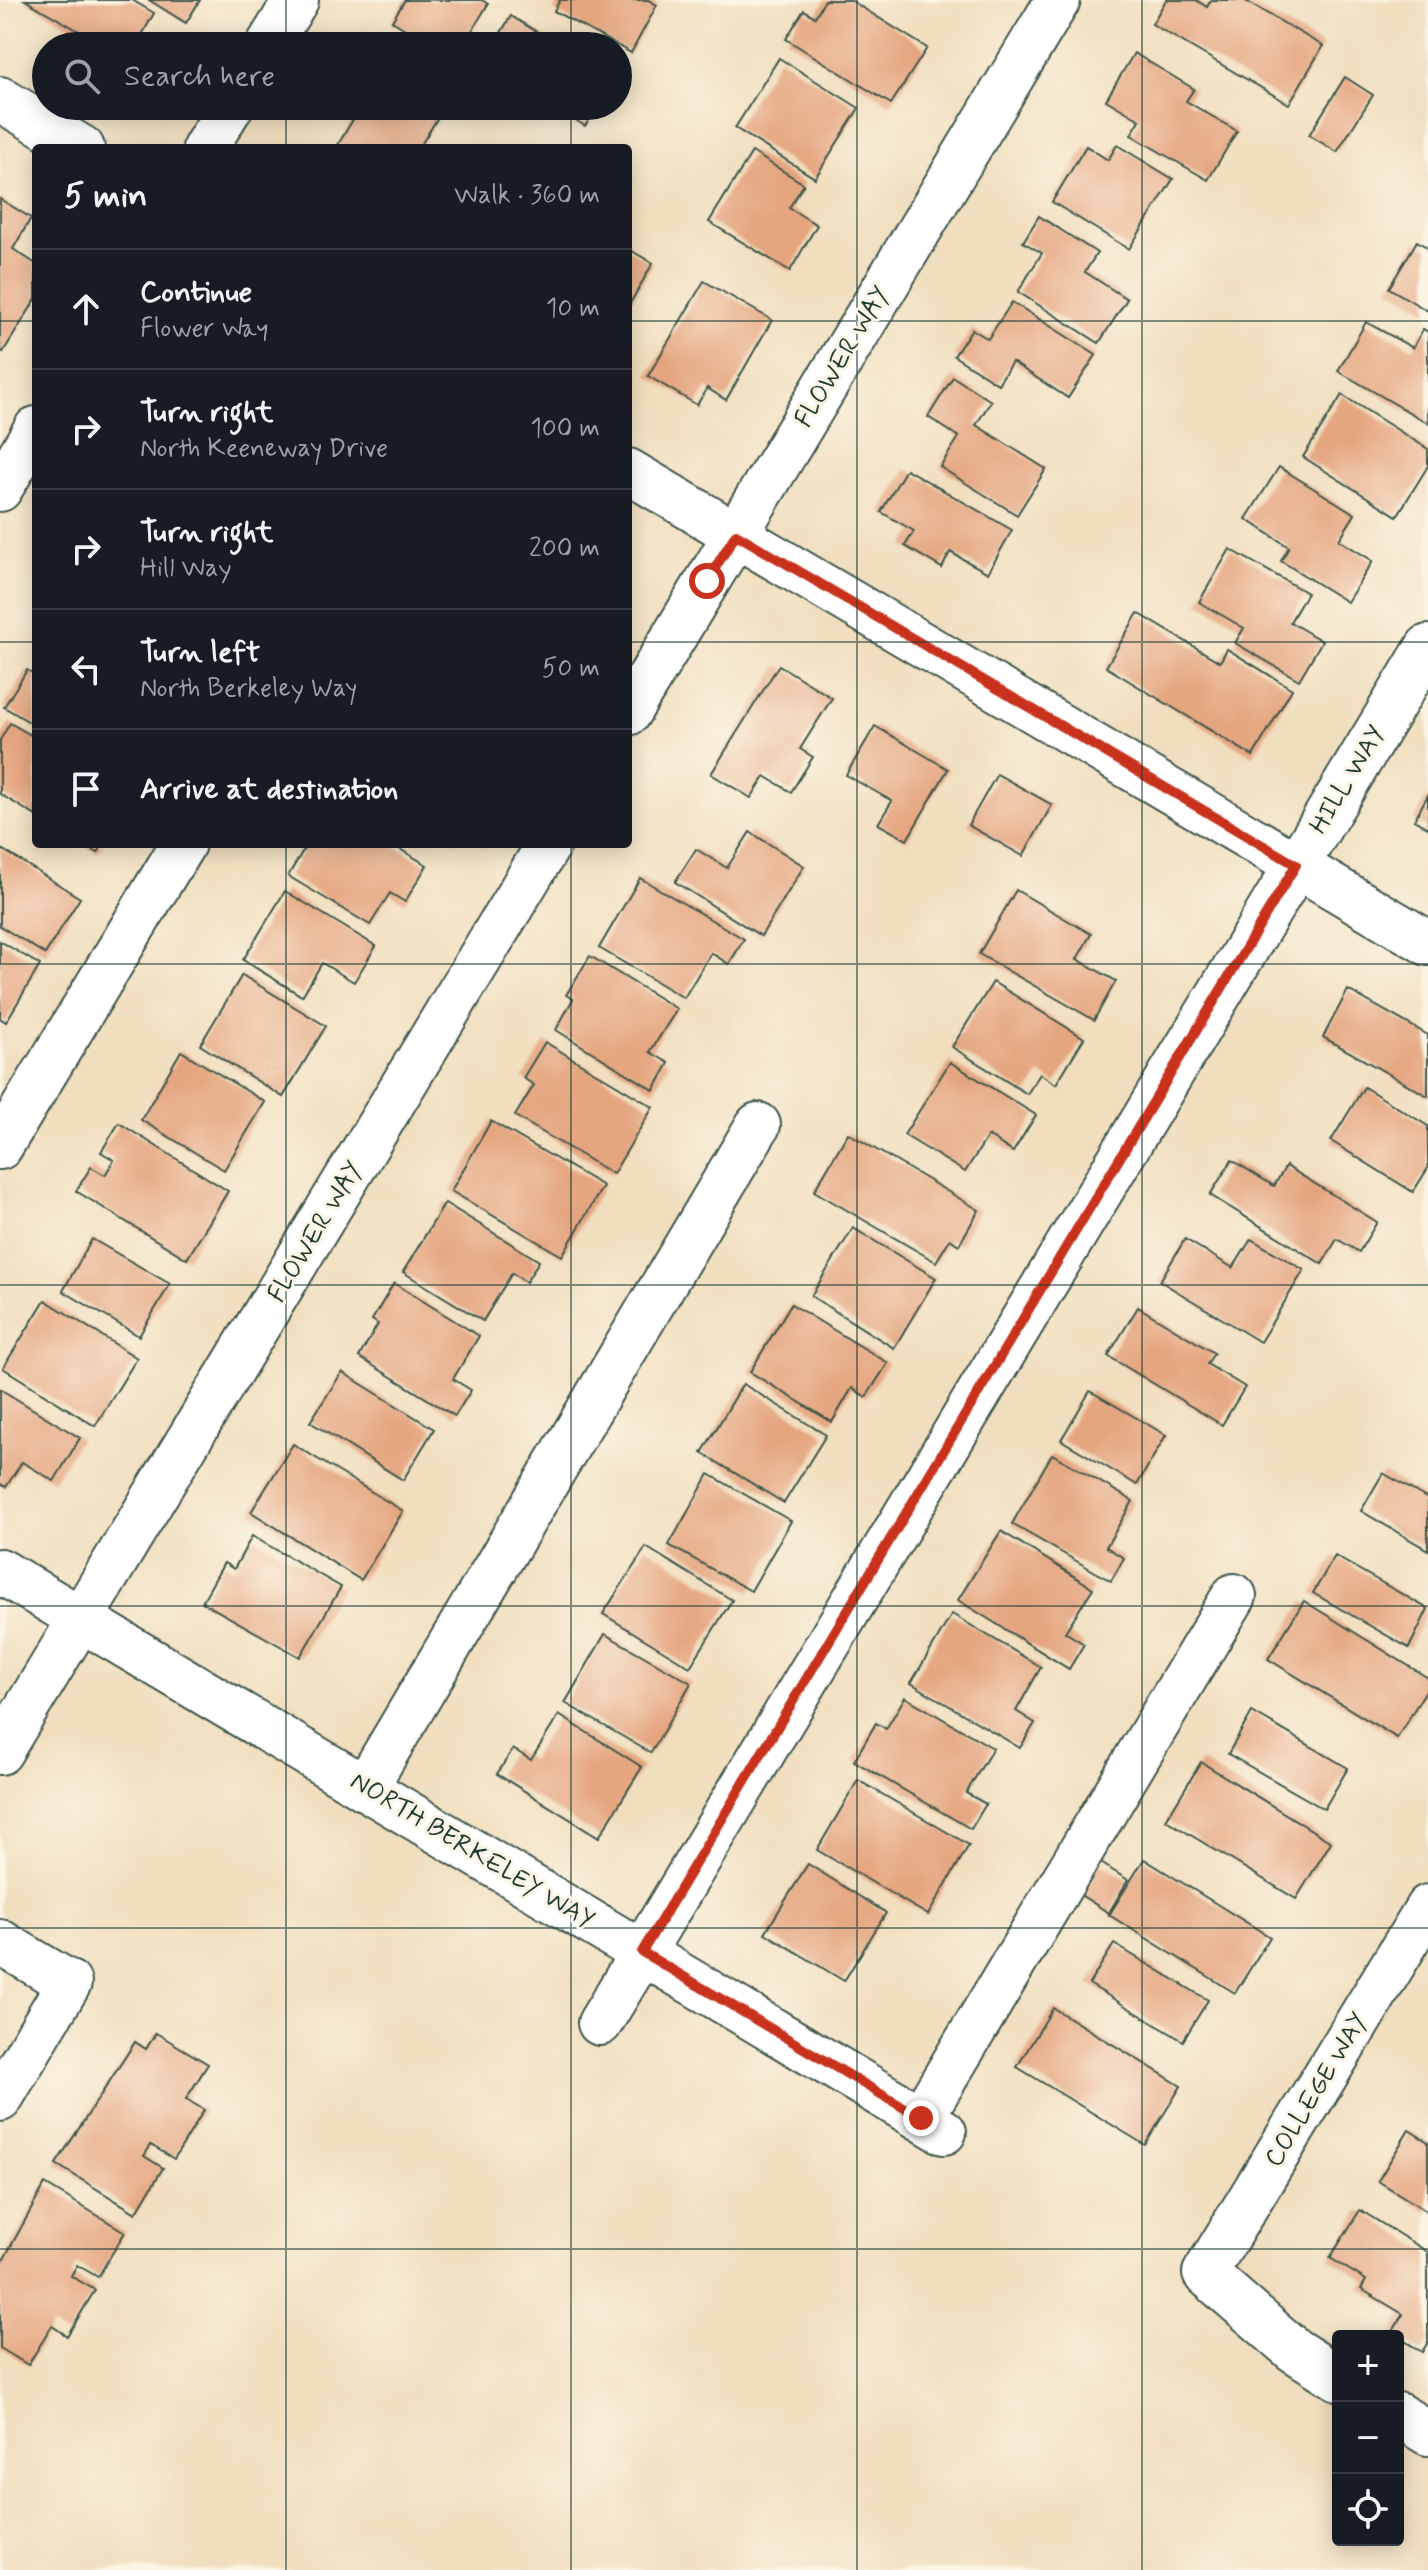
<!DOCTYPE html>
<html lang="en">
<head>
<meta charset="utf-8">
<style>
	:root { --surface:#171b24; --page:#242831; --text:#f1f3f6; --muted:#9ea1a6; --line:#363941 }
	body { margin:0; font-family:Mynerve,sans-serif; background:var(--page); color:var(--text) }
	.controls { position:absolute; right:24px; bottom:24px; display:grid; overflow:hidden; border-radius:8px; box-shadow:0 4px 20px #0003 }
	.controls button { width:72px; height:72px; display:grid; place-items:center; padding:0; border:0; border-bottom:2px solid var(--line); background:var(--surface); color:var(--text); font:40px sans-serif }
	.stop { position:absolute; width:24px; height:24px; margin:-18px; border:6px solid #c8321e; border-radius:50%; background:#fff }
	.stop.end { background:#c8321e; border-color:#fff; box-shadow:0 2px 8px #0008 }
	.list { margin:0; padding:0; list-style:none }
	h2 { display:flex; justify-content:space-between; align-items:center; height:104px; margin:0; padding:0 32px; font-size:34px }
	h2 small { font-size:26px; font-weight:400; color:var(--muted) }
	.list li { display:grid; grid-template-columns:52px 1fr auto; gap:24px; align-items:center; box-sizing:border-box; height:120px; padding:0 32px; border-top:2px solid var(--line) }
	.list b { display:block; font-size:30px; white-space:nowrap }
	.list p { margin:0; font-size:26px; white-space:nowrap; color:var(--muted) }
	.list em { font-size:26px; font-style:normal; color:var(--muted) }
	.icon { flex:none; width:44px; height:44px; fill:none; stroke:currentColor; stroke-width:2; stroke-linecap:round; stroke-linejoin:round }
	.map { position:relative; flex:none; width:1428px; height:2570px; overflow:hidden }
	.search { position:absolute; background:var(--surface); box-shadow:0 4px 20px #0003; left:32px; top:32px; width:600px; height:88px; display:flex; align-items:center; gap:20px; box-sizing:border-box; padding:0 28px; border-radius:44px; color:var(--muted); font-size:30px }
	.panel { position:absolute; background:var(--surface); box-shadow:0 4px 20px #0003; left:32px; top:144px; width:600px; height:704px; border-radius:8px }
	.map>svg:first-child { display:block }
	.building { fill:#e5a57f }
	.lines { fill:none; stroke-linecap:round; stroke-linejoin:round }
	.minor-casing { stroke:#3e5549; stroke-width:48 }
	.minor { stroke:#fff; stroke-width:44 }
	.route { stroke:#c8321e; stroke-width:10 }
	.grid { fill:none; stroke:#1f3d34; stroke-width:2; stroke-opacity:0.55 }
	.labels { text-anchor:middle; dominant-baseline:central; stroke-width:6; stroke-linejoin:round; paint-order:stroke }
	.street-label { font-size:26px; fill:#1f3d34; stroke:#fcf5e5 }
</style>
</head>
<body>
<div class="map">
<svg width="1428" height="2570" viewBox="0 0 1428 2570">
	<rect width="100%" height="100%" fill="#fcf5e5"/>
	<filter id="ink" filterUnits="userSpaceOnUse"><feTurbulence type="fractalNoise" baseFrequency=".0125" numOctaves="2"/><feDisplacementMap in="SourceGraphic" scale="16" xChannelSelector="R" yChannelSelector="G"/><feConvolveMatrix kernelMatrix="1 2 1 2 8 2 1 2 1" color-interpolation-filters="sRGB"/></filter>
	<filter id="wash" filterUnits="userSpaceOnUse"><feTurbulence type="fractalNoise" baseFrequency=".006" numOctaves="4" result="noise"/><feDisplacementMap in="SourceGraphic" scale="32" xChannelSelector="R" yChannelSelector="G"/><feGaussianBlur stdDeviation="1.8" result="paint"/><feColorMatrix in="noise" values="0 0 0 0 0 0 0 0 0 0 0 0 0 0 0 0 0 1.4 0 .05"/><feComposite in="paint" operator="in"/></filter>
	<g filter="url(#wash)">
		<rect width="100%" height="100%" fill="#f1debe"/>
		<g id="blocks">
			<!-- building -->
			<g class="building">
				<polygon points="25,0 132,0 154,13 136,46 105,46"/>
				<polygon points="149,0 200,0 186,23"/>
				<polygon points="405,0 482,0 488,4 463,46 433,46 392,21"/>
				<polygon points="560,0 648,0 657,5 631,53 554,11"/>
				<polygon points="825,0 850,0 927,48 891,104 786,39 804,10 815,17"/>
				<polygon points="1166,0 1196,0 1207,7 1211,0 1244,0 1323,46 1289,104 1152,24"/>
				<polygon points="511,16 560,46 493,46"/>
				<polygon points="1134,53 1194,89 1186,101 1237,131 1208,180 1131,135 1140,120 1106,100"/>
				<polygon points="779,58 859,108 815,178 735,128"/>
				<polygon points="1345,77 1373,95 1337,152 1309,135"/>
				<polygon points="361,106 445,106 419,148 336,148"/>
				<polygon points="553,106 598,106 585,126"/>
				<polygon points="1117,145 1173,179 1129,249 1052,202 1086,146 1108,160"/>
				<polygon points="752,152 804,184 789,208 817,225 790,271 709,222"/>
				<polygon points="0,199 31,218 13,249 36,264 36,299 3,352 0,350"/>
				<polygon points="1039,216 1097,253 1085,272 1127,299 1099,343 1018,292 1042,253 1023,242"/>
				<polygon points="1417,241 1428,248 1428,311 1389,288"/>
				<polygon points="628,249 653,263 628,307"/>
				<polygon points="704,281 772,320 726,400 707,388 697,405 648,376"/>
				<polygon points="1012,302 1096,355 1068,398 1012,362 998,384 954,356 972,329 988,339"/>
				<polygon points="1366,322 1413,348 1423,329 1428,332 1428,423 1338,371"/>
				<polygon points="953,377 991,401 976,425 1046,469 1017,515 940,467 959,437 928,417"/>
				<polygon points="1342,395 1428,449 1428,466 1397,516 1303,457"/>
				<polygon points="1279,467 1355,514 1339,540 1373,561 1347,602 1281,561 1289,547 1246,519"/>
				<polygon points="906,469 1012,530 988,573 950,552 942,568 905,546 914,531 881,512"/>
				<polygon points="1230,549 1307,593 1290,622 1322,641 1299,680 1235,643 1244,628 1199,602"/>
				<polygon points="1138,613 1220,662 1227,649 1292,689 1253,756 1106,667"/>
				<polygon points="779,665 832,698 800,749 813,757 791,792 765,776 751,798 711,774"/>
				<polygon points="27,670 36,675 36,726 4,707"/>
				<polygon points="10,723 36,738 36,816 0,794 0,740"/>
				<polygon points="875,726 948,769 907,840 878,824 892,801 846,775"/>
				<polygon points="997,774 1052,805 1023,856 968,825"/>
				<polygon points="1428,795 1428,828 1414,820"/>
				<polygon points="750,832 804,866 761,936 675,882 696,849 727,868"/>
				<polygon points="82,844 103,844 98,853"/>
				<polygon points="307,844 391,844 427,865 405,902 390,893 370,925 288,876"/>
				<polygon points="0,848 80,898 45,954 0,926"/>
				<polygon points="640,878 744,939 729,964 711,953 684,998 599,948"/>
				<polygon points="1016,890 1091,934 1077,959 1116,981 1094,1020 979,954"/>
				<polygon points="285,891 376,946 354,982 322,963 302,996 243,960"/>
				<polygon points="0,941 40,965 6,1022 0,1018"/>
				<polygon points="590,956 677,1009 650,1052 669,1063 654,1090 556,1030 573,999 566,995"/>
				<polygon points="242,975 326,1026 283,1097 200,1045"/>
				<polygon points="993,982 1084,1038 1056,1084 1040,1074 1027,1094 952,1047"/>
				<polygon points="1348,990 1428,1035 1428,1096 1323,1037"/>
				<polygon points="545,1042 653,1107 613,1174 515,1116 534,1085 523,1078"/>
				<polygon points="181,1051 265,1102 224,1170 141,1120"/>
				<polygon points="950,1062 1036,1115 1013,1152 988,1136 965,1172 904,1135"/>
				<polygon points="1364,1087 1428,1126 1428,1168 1413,1192 1331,1141"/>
				<polygon points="491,1121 603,1186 562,1256 451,1191"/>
				<polygon points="119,1123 228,1191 187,1259 76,1191 91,1167 105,1175 114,1160 101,1152"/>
				<polygon points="848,1133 979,1210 959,1245 950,1239 936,1262 814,1191"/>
				<polygon points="1232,1160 1274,1186 1286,1166 1377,1222 1359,1252 1337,1239 1322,1264 1210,1195"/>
				<polygon points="445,1203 539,1261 526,1282 512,1273 483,1321 403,1272"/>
				<polygon points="853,1228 936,1278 894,1348 811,1296"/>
				<polygon points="92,1239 170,1284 139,1336 63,1291"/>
				<polygon points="1185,1239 1233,1268 1251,1239 1304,1270 1260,1342 1160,1281"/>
				<polygon points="394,1283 479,1336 453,1379 471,1390 455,1416 359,1357 378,1324 372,1320"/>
				<polygon points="45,1300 137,1358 95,1426 3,1368"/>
				<polygon points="791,1304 888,1363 866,1397 852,1388 832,1422 750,1372"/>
				<polygon points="1138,1307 1214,1353 1207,1364 1245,1387 1222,1425 1108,1356"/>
				<polygon points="342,1372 434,1429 403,1480 310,1422"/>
				<polygon points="743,1384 826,1435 784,1503 702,1453"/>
				<polygon points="0,1389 80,1438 54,1481 22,1462 6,1487 0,1484"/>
				<polygon points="1090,1391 1166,1435 1137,1485 1061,1440"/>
				<polygon points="293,1444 403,1511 361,1580 251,1512"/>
				<polygon points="1052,1454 1133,1501 1106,1547 1124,1558 1111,1581 1012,1524"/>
				<polygon points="1383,1473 1428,1499 1428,1550 1361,1511"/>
				<polygon points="709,1474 791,1521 751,1591 669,1545"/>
				<polygon points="1001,1531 1093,1588 1065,1632 1084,1644 1069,1669 958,1600"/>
				<polygon points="252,1536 341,1587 300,1657 202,1602 224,1563 234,1569"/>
				<polygon points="646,1547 732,1600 690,1667 603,1614"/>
				<polygon points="1335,1556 1428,1609 1409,1648 1313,1593"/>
				<polygon points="1304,1601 1428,1678 1428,1687 1397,1738 1268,1659"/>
				<polygon points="952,1614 1041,1667 1016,1711 1035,1723 1020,1748 911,1683"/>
				<polygon points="605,1634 691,1683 651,1753 565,1703"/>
				<polygon points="905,1697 993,1748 966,1793 986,1804 971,1829 854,1761 876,1723 886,1729"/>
				<polygon points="1252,1712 1348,1768 1324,1809 1228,1754"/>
				<polygon points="559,1715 642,1767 599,1837 497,1774 513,1749 531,1760"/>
				<polygon points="1201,1762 1331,1842 1296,1899 1166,1820"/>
				<polygon points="858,1780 969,1845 928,1915 817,1850"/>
				<polygon points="1144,1859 1270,1937 1235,1993 1109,1915"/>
				<polygon points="1096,1860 1128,1880 1109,1913 1076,1892"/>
				<polygon points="808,1864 886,1913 844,1981 765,1933"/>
				<polygon points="1114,1944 1208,2000 1183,2041 1089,1984"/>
				<polygon points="1053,2008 1181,2086 1145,2145 1017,2067"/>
				<polygon points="156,2033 208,2064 186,2099 204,2110 174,2159 151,2145 144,2156 163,2168 136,2213 56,2164 135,2042 146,2049"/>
				<polygon points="1409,2130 1428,2142 1428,2212 1378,2181"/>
				<polygon points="45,2184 125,2232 98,2277 77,2265 71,2276 95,2290 67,2336 52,2326 28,2365 0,2348 0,2266"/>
				<polygon points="1360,2210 1428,2252 1428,2342 1422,2352 1392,2333 1403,2314 1361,2289 1366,2280 1330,2258"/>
			</g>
		</g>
	</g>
	<g filter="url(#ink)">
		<use href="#blocks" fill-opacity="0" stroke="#3e5549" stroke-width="2"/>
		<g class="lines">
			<!-- minor casing -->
			<g class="minor-casing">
				<g id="minor">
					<polyline points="268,46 296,0"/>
					<polyline points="0,99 82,148"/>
					<polyline points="205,148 231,106"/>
					<polyline points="628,471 1428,943"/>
					<polyline points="0,489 36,429"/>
					<polyline points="628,713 1058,0"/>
					<polyline points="0,1147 183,844"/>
					<polyline points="0,1571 944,2132"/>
					<polyline points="0,1752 549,844"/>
					<polyline points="365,1788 758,1125"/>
					<polyline points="0,1942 69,1983 0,2099"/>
					<polyline points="600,2023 1428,647"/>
					<polyline points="921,2118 1234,1596"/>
					<polyline points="1338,2378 1294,2350 1205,2273 1428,1907"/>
					<polyline points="1398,2415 1428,2433"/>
				</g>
			</g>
			<!-- minor -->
			<use href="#minor" class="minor"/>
		</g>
	</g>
	<g class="lines" filter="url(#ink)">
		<!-- route -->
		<polyline class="route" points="707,581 736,534 1296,865 642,1952 921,2118"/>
	</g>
	<!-- grid -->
	<path class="grid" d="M286,0V46M571,0V46M857,0V2570M1142,0V2570M286,106V148M571,106V148M0,321H36M628,321H1428M0,642H36M628,642H1428M286,844V2570M571,844V2570M0,964H1428M0,1285H1428M0,1606H1428M0,1928H1428M0,2249H1428"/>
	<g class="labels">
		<!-- street labels -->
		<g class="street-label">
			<text transform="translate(843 357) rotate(-59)">FLOWER WAY</text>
			<text transform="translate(1348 780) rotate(-59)">HILL WAY</text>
			<text transform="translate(316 1232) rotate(-59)">FLOWER WAY</text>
			<text transform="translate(472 1851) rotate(31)">NORTH BERKELEY WAY</text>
			<text transform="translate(1317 2090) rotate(-59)">COLLEGE WAY</text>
		</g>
	</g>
</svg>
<div class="controls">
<button>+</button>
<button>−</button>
<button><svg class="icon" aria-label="locate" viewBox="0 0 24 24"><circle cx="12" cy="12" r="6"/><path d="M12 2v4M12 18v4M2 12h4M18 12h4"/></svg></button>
</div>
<div class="stop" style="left:707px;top:581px"></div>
<div class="stop end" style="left:921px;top:2118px"></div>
<div class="search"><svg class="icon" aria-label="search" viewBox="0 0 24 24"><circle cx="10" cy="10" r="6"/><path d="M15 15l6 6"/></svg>Search here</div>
<section class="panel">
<h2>5 min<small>Walk · 360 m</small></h2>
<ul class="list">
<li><svg class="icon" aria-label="ahead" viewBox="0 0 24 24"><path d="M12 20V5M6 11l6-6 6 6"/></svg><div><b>Continue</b><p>Flower Way</p></div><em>10 m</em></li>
<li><svg class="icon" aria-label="right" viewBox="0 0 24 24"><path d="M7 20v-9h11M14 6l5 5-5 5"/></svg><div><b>Turn right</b><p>North Keeneway Drive</p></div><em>100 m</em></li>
<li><svg class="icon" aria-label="right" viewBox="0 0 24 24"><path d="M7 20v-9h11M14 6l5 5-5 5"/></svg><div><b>Turn right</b><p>Hill Way</p></div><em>200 m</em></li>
<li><svg class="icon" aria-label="left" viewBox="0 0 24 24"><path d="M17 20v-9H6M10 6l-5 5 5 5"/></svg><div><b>Turn left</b><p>North Berkeley Way</p></div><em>50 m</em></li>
<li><svg class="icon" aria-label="arrive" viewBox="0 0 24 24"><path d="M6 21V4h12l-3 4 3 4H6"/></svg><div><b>Arrive at destination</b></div></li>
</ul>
</section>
</div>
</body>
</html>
